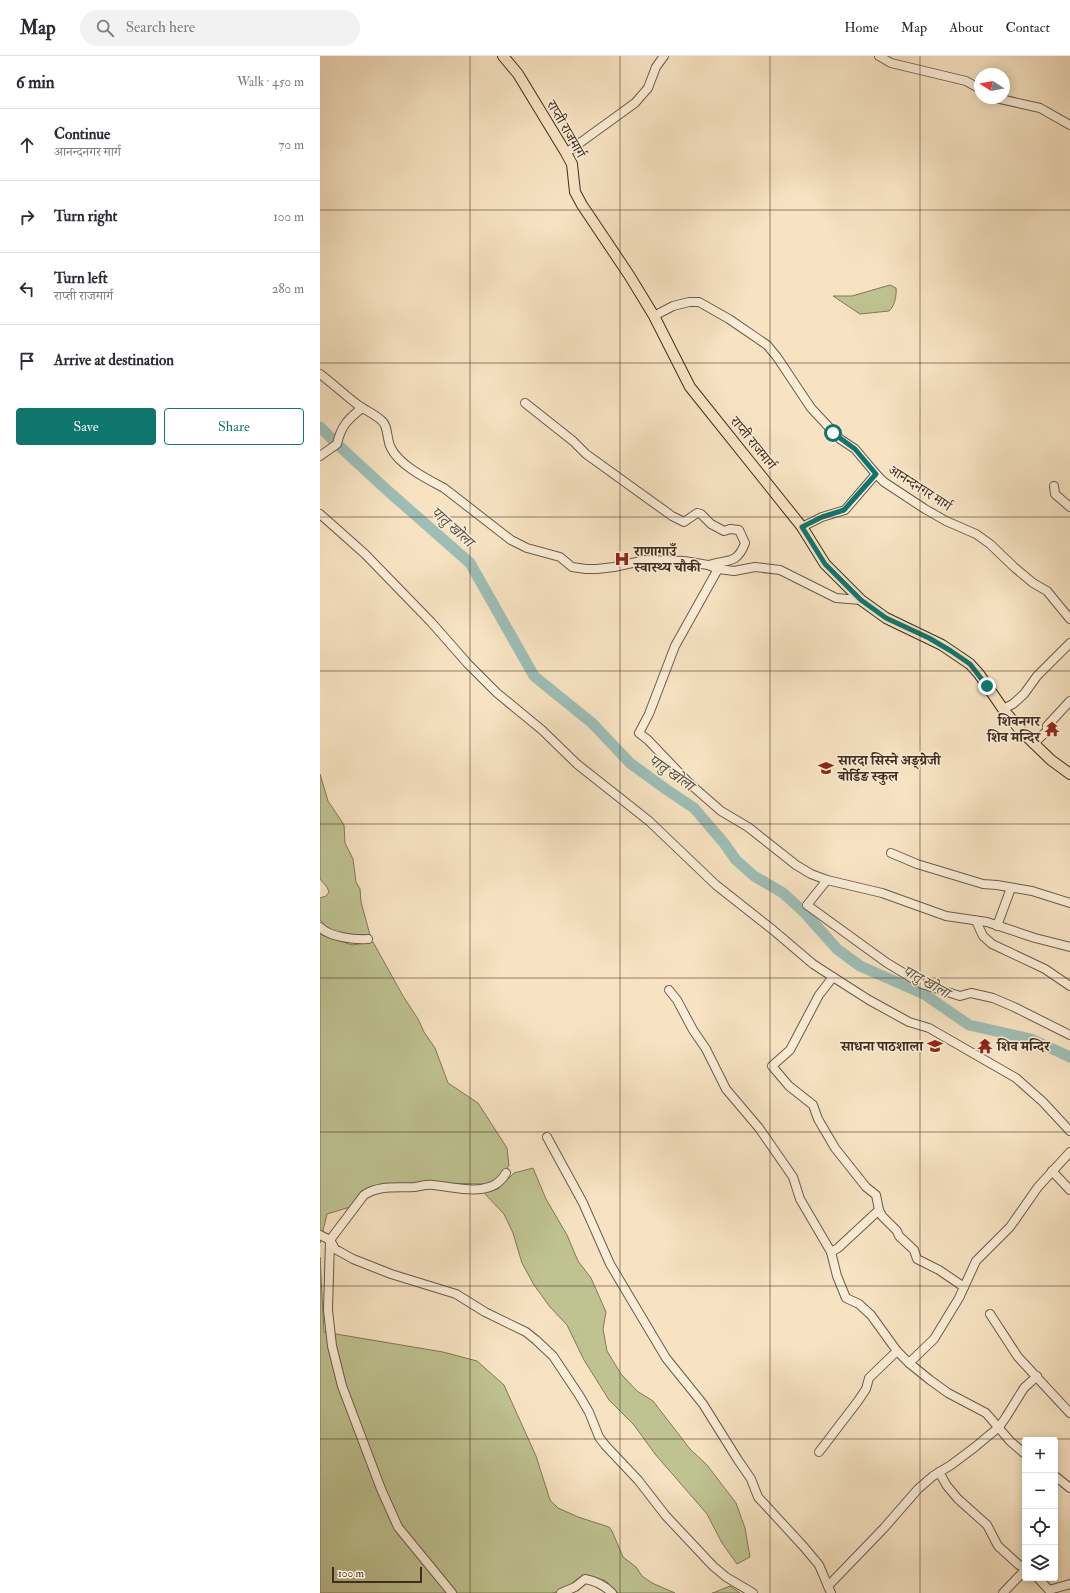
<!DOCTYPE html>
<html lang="en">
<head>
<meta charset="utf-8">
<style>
	:root { --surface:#fff; --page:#f2f2f3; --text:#2b2b33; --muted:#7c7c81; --line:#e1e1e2; --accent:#0f766e }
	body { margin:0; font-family:"IM FELL Double Pica","Noto Serif Devanagari",serif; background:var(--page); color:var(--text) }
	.controls { position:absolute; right:12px; bottom:12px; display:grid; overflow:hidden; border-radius:4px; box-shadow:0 2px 10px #0003 }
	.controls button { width:36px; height:36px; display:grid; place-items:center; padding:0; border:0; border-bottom:1px solid var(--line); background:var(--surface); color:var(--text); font:20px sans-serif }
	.compass { position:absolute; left:654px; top:12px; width:36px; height:36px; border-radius:50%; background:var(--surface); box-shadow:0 2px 10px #0003; rotate:281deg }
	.scale { position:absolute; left:12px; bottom:10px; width:90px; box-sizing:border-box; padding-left:4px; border:2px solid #412d1e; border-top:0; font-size:11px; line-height:14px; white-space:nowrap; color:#412d1e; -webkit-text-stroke:3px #faedd7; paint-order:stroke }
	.stop { position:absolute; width:12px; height:12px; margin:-9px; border:3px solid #0f766e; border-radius:50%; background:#fff }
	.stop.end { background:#0f766e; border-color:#fff; box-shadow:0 1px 4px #0008 }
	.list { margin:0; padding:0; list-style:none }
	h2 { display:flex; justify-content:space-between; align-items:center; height:52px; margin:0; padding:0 16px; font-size:17px }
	h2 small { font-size:13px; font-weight:400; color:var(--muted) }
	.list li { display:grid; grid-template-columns:26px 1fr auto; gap:12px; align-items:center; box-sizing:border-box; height:72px; padding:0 16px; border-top:1px solid var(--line) }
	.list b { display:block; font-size:15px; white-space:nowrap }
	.list p { margin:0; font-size:13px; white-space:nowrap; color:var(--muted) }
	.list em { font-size:13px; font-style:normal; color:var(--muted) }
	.actions { display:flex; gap:8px; padding:12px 16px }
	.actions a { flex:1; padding:9px 0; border:1px solid var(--accent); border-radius:4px; text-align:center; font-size:14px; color:var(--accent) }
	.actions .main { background:var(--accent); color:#fff }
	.icon { flex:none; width:22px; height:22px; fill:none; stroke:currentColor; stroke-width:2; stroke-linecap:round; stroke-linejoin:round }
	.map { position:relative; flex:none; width:750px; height:1537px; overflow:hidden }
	header { display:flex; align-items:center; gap:24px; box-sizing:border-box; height:56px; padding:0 20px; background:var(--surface); border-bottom:1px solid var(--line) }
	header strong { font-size:19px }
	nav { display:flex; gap:22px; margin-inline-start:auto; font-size:14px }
	.search { width:280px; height:36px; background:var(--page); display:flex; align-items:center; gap:10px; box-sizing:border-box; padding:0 14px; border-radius:22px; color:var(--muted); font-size:15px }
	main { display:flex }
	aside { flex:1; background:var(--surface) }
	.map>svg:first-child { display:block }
	.green { fill:#bfc392; stroke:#807858 }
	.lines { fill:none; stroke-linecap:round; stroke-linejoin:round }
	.river { stroke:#9dbeb5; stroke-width:11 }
	.minor-casing { stroke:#6e5a47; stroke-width:10 }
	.major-casing { stroke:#412d1e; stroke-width:12 }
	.minor { stroke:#faedd7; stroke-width:8 }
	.major { stroke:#f7e3c2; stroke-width:10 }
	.route { stroke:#0f766e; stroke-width:5 }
	.grid { fill:none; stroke:#412d1e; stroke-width:1; stroke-opacity:0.55 }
	.labels { text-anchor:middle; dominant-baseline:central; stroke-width:3; stroke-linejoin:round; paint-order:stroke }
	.street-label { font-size:14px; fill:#412d1e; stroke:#faedd7 }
	.poi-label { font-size:14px; font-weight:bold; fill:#412d1e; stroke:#faedd7; text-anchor:start }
	.water-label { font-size:15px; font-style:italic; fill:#585144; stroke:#faedd7 }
</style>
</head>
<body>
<header>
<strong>Map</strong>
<div class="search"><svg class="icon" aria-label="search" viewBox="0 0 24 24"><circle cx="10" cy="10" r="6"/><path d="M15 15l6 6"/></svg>Search here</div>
<nav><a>Home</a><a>Map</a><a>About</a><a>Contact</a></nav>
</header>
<main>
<aside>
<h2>6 min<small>Walk · 450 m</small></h2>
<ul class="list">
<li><svg class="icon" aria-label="ahead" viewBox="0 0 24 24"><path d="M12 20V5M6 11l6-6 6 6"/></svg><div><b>Continue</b><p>आनन्दनगर मार्ग</p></div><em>70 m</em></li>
<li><svg class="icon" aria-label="right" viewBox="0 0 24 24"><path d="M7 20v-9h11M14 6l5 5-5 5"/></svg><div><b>Turn right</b></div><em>100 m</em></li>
<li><svg class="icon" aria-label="left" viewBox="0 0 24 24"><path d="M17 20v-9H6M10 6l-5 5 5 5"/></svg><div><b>Turn left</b><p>राप्ती राजमार्ग</p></div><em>280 m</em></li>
<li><svg class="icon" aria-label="arrive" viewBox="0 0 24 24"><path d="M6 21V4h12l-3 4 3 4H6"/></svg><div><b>Arrive at destination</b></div></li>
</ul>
<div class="actions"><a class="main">Save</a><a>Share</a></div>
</aside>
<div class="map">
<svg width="750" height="1537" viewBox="0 0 750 1537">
	<rect width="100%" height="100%" fill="#f7e3c2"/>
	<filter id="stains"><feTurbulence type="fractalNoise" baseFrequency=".005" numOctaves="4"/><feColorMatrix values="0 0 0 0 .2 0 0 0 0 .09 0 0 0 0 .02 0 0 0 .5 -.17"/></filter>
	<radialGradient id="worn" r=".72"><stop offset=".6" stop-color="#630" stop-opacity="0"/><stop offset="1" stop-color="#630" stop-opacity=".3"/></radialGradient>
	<!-- green -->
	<g class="green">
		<path d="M570,229L576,232C577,240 574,251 569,255L540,258L513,240H532Z"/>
		<polygon points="0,718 8,745 24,769 25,787 33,803 36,826 40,833 41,846 50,879 34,879 10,875 0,864 0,842 6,840 9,836 7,831 0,823"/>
		<polygon points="0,877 2,879 32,889 53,886 83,940 98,963 104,976 115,992 128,1027 158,1047 187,1092 189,1110 173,1125 163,1128 113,1127 71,1129 46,1133 30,1151 7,1158 0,1187"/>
		<polygon points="213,1112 226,1143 247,1179 258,1205 271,1222 286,1256 283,1273 287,1295 301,1318 317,1335 333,1345 370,1393 387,1409 416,1447 425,1472 430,1501 417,1508 402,1487 387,1458 335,1398 314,1369 289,1344 264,1304 247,1269 230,1251 214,1229 202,1207 193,1177 184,1158 164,1137 178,1133 194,1117"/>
		<polygon points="0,1201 4,1276 123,1296 157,1305 184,1329 216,1400 230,1444 238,1452 258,1461 289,1471 292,1475 303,1501 316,1511 322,1520 332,1527 355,1537 298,1537 286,1525 270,1520 246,1534 232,1537 0,1537"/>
		<polygon points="410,1530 420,1537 392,1537 393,1537"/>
	</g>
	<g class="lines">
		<!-- river -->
		<polyline class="river" points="0,371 17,388 68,435 150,507 214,620 272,667 310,707 347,734 374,752 404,787 416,804 434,820 463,837 484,856 517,893 540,910 604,938 649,969 711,983 750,1001"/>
		<!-- minor casing -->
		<g class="minor-casing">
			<g id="minor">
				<polyline points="559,0 571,7 646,25 660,33"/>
				<polyline points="676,42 720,52 750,69"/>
				<polyline points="246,97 315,47 328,32 336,11 344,0"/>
				<polyline points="334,260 353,250 369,246 379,246 409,263 447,289 457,301 491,352 520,383 535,393 556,418 564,426 605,453 626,465 656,478 670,488 694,511 713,527 727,535 750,563"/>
				<path d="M0,318C13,328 25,339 38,349C45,354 54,358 61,364C69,370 66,383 71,392C79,409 107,423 124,432L191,484L207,492L240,501L252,511L266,513H277L294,511L326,504L364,505L388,509L398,513L414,515L435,511L460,514L516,542L541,544"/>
				<path d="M205,347L253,385L266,398L352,460L364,466L377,457L381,458L391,468L404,475L410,473L419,474L425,487C417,509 407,503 389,509"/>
				<path d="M0,400L17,388C21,370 28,363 42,352"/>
				<polyline points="734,430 735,438 750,451"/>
				<polyline points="0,458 45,498 111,566 148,608 177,637 222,674 257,708 329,765 396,829 453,874 493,908 513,921 549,944 589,966 609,972 696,1022 723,1046 750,1075"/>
				<polyline points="482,471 502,461 525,454 556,418"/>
				<polyline points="398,513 355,590 329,658 319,677 328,684 370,728 401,755 428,771 476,809 491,818 507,824 562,837 626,860 667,866 715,882 750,891"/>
				<polyline points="683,653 693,648 704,638 717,620 750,587"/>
				<polyline points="713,688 727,675 727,670 750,645"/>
				<polyline points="571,797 597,808 663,828 677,829 712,835 750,847"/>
				<polyline points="507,824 487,849 567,907 602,928 640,940 651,937 673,942 694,951 750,979"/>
				<polyline points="656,865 663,880 672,888 725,913 750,930"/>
				<polyline points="677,870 691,832"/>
				<path d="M0,871C9,881 35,884 48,883"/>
				<polyline points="513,921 499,939 470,994 452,1010 469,1030 493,1049 498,1063 515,1092 546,1131 556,1139 559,1154 562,1160 577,1175 579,1180 594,1194 597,1203 619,1214 644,1231"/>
				<polyline points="349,934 357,944 373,974 386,993 406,1033 439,1072 473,1121 480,1143 511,1196 517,1220 526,1242 539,1248 551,1259 577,1295 589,1307 610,1324 628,1337 666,1357 690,1385 705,1398"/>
				<polyline points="227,1081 263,1147 290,1208 346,1302 383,1348 418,1404 431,1423 438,1441 484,1491 499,1509 511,1537"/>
				<polyline points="732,1115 750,1134"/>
				<polyline points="0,1179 10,1184 15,1193 33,1203 71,1218 136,1238 165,1256 206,1276 216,1284 233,1300 259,1339 269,1356 279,1381 285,1389 318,1424 346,1460 393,1510 406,1521 433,1537"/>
				<polyline points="511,1196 518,1192 559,1154"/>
				<polyline points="670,1258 698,1301 750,1357"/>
				<polyline points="589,1307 614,1283 639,1242 656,1205 690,1171 718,1131 750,1096"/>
				<polyline points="499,1396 538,1345 546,1333 549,1322 577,1295"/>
				<polyline points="619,1416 627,1430 638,1443 667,1469 678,1490 699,1509 705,1512"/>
				<polyline points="735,1420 750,1432"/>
				<polyline points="718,1522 729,1534 750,1528"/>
				<polyline points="508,1530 564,1472 598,1433 613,1420 631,1409 655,1391 679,1371 686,1361 704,1332 717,1320"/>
				<path d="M132,1537L78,1471L61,1433L22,1330L12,1290L8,1254L10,1184L44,1139C59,1129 77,1132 95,1131C101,1130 107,1128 113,1129C137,1131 172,1143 186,1117"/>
				<path d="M241,1537L255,1531L265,1523C276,1525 284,1529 292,1537"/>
				<polyline points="683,1537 705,1514"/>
			</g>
		</g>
		<!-- major casing -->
		<g class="major-casing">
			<polyline id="major" points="183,0 198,18 246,97 252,108 255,136 262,149 309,219 334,260 370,331 482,471 505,508 541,544 566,562 622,589 650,608 659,618 683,653 701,675 731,704 750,718"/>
		</g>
		<!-- minor -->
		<use href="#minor" class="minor"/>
		<!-- major -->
		<use href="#major" class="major"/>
	</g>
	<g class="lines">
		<!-- route -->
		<polyline class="route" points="513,377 535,393 556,418 524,454 502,461 482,471 505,508 541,544 566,562 609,582 631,595 650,608 667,630"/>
	</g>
	<!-- grid -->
	<path class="grid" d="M150,0V1537M300,0V1537M450,0V1537M600,0V1537M0,154H750M0,307H750M0,461H750M0,615H750M0,768H750M0,922H750M0,1076H750M0,1230H750M0,1383H750"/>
	<!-- icons -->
	<defs>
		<g id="hospital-bare" transform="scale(1.2)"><path d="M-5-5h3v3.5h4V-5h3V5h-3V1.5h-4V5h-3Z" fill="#8f2418" stroke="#faedd7" stroke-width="2.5" paint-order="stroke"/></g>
		<g id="temple-bare" transform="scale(1.2)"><path d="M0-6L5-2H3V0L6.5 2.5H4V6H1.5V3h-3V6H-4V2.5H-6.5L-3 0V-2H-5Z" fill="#8f2418" stroke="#faedd7" stroke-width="2.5" paint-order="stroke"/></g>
		<g id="school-bare" transform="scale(1.2)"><path d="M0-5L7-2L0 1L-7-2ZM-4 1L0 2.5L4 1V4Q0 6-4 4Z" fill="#8f2418" stroke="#faedd7" stroke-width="2.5" paint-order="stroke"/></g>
	</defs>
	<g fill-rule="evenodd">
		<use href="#hospital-bare" x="302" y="503"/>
		<use href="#temple-bare" x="732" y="673"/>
		<use href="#school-bare" x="506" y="712"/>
		<use href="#school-bare" x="615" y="990"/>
		<use href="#temple-bare" x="665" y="990"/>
	</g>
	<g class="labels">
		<!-- street labels -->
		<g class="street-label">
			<text transform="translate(246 73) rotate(60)">राप्ती राजमार्ग</text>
			<text transform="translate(433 387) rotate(51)">राप्ती राजमार्ग</text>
			<text transform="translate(600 432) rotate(33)">आनन्दनगर मार्ग</text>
		</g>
		<!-- poi labels -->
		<g class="poi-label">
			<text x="314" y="495">राणागाउँ<tspan x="314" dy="16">स्वास्थ्य चौकी</tspan></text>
			<text x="720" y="665" text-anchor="end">शिवनगर<tspan x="720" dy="16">शिव मन्दिर</tspan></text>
			<text x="518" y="704">सारदा सिस्ने अङ्ग्रेजी<tspan x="518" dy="16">बोर्डिङ स्कुल</tspan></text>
			<text x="603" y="990" text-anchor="end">साधना पाठशाला</text>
			<text x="677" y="990">शिव मन्दिर</text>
		</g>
		<!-- water labels -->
		<g class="water-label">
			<text transform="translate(132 471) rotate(42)">पातु खोला</text>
			<text transform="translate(351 717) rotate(35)">पातु खोला</text>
			<text transform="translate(606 926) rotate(29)">पातु खोला</text>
		</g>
	</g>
	<rect width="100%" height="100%" filter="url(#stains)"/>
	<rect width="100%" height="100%" fill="url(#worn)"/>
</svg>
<div class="controls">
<button>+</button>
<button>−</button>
<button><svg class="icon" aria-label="locate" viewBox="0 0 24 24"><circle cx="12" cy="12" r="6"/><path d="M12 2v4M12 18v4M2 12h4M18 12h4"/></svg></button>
<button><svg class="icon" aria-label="layers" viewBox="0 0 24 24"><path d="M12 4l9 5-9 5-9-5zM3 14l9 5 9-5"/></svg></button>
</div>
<svg class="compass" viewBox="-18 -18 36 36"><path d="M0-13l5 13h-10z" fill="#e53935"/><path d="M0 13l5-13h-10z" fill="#7c7c81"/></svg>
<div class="scale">100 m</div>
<div class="stop" style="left:513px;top:377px"></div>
<div class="stop end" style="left:667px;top:630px"></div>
</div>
</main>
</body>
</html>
